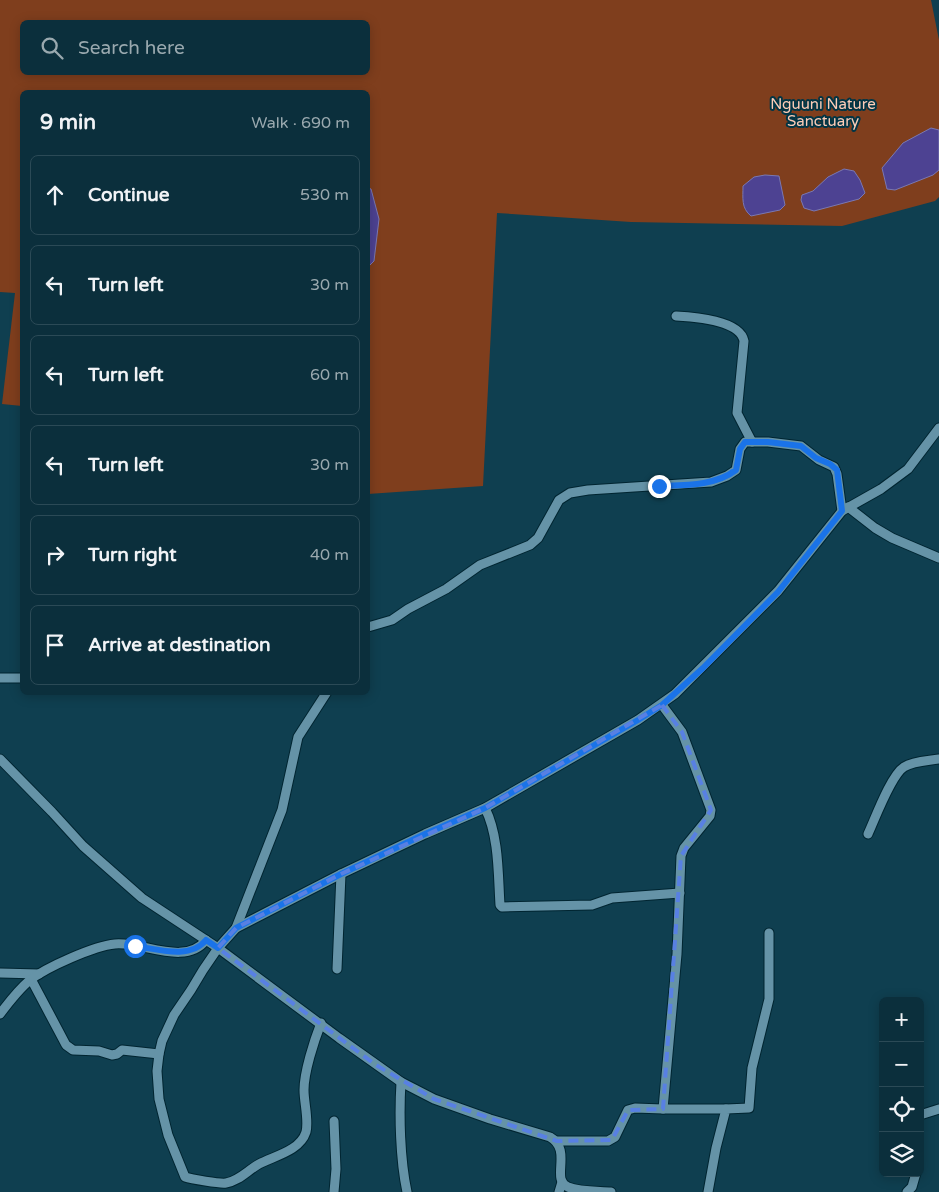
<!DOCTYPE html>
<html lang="en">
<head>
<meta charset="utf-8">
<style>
	:root { --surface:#0b2f3c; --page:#193b47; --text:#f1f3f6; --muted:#9aa9af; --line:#2b4a56 }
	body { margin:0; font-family:"Varela Round",sans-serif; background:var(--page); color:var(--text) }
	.controls { position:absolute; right:15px; bottom:15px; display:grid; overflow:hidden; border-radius:8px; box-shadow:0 2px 12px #0003 }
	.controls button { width:45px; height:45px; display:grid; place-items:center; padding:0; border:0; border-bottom:1px solid var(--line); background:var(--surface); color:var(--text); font:25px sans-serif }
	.stop { position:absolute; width:15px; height:15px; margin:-11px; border:4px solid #1a73e8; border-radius:50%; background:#fff }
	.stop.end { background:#1a73e8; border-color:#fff; box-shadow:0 1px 5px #0008 }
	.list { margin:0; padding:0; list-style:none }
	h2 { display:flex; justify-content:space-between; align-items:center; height:65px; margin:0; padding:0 20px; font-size:21px }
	h2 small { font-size:16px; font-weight:400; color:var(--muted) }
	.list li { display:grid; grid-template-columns:32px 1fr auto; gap:15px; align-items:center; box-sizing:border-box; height:80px; margin:0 10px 10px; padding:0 10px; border:1px solid var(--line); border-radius:8px }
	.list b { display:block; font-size:19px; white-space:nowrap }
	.list em { font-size:16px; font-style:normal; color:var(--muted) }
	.icon { flex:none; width:28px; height:28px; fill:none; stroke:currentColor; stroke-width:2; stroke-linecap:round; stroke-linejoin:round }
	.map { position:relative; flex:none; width:939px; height:1192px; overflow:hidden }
	.search { position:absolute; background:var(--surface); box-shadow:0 2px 12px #0003; left:20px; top:20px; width:350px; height:55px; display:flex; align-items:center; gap:12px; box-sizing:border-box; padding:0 18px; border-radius:8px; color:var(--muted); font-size:19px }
	.panel { position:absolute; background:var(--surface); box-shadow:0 2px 12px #0003; left:20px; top:90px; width:350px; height:605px; border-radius:8px }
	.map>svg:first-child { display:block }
	.green { fill:#7f3e1d; fill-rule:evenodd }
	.water { fill:#4d4292; stroke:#7a78b2 }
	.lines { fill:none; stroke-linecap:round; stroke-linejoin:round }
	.minor-casing { stroke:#012531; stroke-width:11 }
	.minor { stroke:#6593a7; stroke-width:9 }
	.route { stroke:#1a73e8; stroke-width:6 }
	.marked { fill:none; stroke:#5880e3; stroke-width:4; stroke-dasharray:10 6; stroke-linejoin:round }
	.labels { text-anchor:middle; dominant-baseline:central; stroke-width:4; stroke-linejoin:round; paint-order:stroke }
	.park-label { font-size:15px; fill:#fdcdb7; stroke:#013545 }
</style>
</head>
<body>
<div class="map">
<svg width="939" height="1192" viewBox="0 0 939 1192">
	<rect width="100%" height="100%" fill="#0f3f50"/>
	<!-- green -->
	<path class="green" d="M0,0H931L939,40V197L935,201L842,226L631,222L497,213L483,486L368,494V92H22V406L2,404L15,293L0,292ZM22,22H368V72H22Z"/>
	<!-- water -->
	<g class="water">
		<polygon points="931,128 939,130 939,170 933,175 895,190 887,189 882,168 903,143"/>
		<polygon points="844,169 854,171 860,180 865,193 859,199 814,211 804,208 801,200 802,195 813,191 828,177"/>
		<path d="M765,175L779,176L785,205L780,210L751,216C741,208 743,198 743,186L754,177Z"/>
		<polygon points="368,188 371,189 379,219 374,261 368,267"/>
	</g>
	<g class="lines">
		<!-- minor casing -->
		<g class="minor-casing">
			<g id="minor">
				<path d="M676,316C694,317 740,320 744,341L737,413L752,442"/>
				<polyline points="848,507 875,528 892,538 939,558"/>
				<polyline points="368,627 392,620 408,609 446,589 480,565 530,545 538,538 559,500 570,493 588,490 711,482 727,476 736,470 740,449 745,442 768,442 801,446 819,460 834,467 837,474 842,511"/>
				<polyline points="0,678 22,678"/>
				<path d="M0,759L52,812L83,846L142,898L218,948L339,1038L401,1082L434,1099L490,1119L550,1137C573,1150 550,1180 568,1187C580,1192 598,1191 611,1192"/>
				<path d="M485,808C499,836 498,873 500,905L502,907L592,905L612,898L680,893"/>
				<path d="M868,834C875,819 891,775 904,767C914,761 928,761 939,759"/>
				<polyline points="236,928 282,810 298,737 327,692"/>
				<polyline points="337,969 341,874"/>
				<polyline points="0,973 39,974"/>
				<polyline points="31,979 66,1045 73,1050 99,1051 112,1055 117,1054 122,1050 159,1054"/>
				<path d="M0,1014C9,1002 18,990 30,980C47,967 94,946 115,944C142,941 185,967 206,940"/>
				<path d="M321,1023C314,1041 304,1072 304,1090C304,1103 309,1120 306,1132C300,1151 274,1156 259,1164C248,1170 239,1181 226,1183C220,1184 191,1179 185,1177L168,1135L159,1099L157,1071L159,1054L162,1041L174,1015L191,990L203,970L218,948L236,928L341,874L425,834L485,808L638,720L675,694L778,591L842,511L881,489L908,469L939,428"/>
				<path d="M401,1082C399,1115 400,1159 407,1192"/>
				<polyline points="663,1109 726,1109"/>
				<polyline points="920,1115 939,1109"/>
				<polyline points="334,1121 336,1169 334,1192"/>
				<polyline points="557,1141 608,1141 615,1137 628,1110 635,1108 663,1109 677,954 681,856 684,848 710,816 711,810 682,732 662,705"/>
				<polyline points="559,1192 562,1182"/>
				<polyline points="708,1192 716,1148 726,1109 749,1108 752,1068 769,999 769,933"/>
				<polyline points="907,1192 912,1187 916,1173"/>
			</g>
		</g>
		<!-- minor -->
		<use href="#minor" class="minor"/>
	</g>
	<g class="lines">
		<!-- route -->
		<path class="route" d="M135,946C157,949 190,960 206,940L218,948L236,928L341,874L425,834L485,808L638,720L662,705L703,668L778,592L842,511L837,470L830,464L816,458L801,446L768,442H745L740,449L736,470C715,486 685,485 659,486"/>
	</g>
	<!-- marked area -->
	<path class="marked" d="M662,705L682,732L711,810L681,856L663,1109L628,1110L612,1140L557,1141L434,1099L376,1065L218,948L236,928L341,874L485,808Z"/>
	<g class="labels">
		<!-- park labels -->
		<g class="park-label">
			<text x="823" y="104">Nguuni Nature<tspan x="823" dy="17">Sanctuary</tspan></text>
		</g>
	</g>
</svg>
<div class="controls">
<button>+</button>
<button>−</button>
<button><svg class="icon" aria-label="locate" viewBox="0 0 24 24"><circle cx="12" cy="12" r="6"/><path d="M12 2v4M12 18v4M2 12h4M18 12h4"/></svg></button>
<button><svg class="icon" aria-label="layers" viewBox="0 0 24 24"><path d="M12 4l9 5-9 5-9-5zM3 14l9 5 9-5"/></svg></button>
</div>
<div class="stop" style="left:135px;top:946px"></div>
<div class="stop end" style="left:659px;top:486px"></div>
<div class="search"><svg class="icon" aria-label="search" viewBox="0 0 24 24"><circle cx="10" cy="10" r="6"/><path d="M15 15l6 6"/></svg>Search here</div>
<section class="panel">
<h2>9 min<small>Walk · 690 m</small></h2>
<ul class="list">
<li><svg class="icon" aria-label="ahead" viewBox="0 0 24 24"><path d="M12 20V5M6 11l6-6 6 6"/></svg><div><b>Continue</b></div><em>530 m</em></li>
<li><svg class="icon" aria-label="left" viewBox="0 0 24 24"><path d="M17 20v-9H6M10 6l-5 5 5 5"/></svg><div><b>Turn left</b></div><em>30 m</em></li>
<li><svg class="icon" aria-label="left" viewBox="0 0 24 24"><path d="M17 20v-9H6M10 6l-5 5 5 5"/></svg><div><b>Turn left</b></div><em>60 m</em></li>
<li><svg class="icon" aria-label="left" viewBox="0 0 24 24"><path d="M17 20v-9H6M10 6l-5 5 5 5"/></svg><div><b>Turn left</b></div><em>30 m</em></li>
<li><svg class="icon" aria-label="right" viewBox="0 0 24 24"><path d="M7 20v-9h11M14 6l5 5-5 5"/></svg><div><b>Turn right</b></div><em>40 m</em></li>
<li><svg class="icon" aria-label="arrive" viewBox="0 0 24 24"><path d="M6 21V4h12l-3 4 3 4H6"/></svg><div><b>Arrive at destination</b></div></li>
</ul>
</section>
</div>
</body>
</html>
